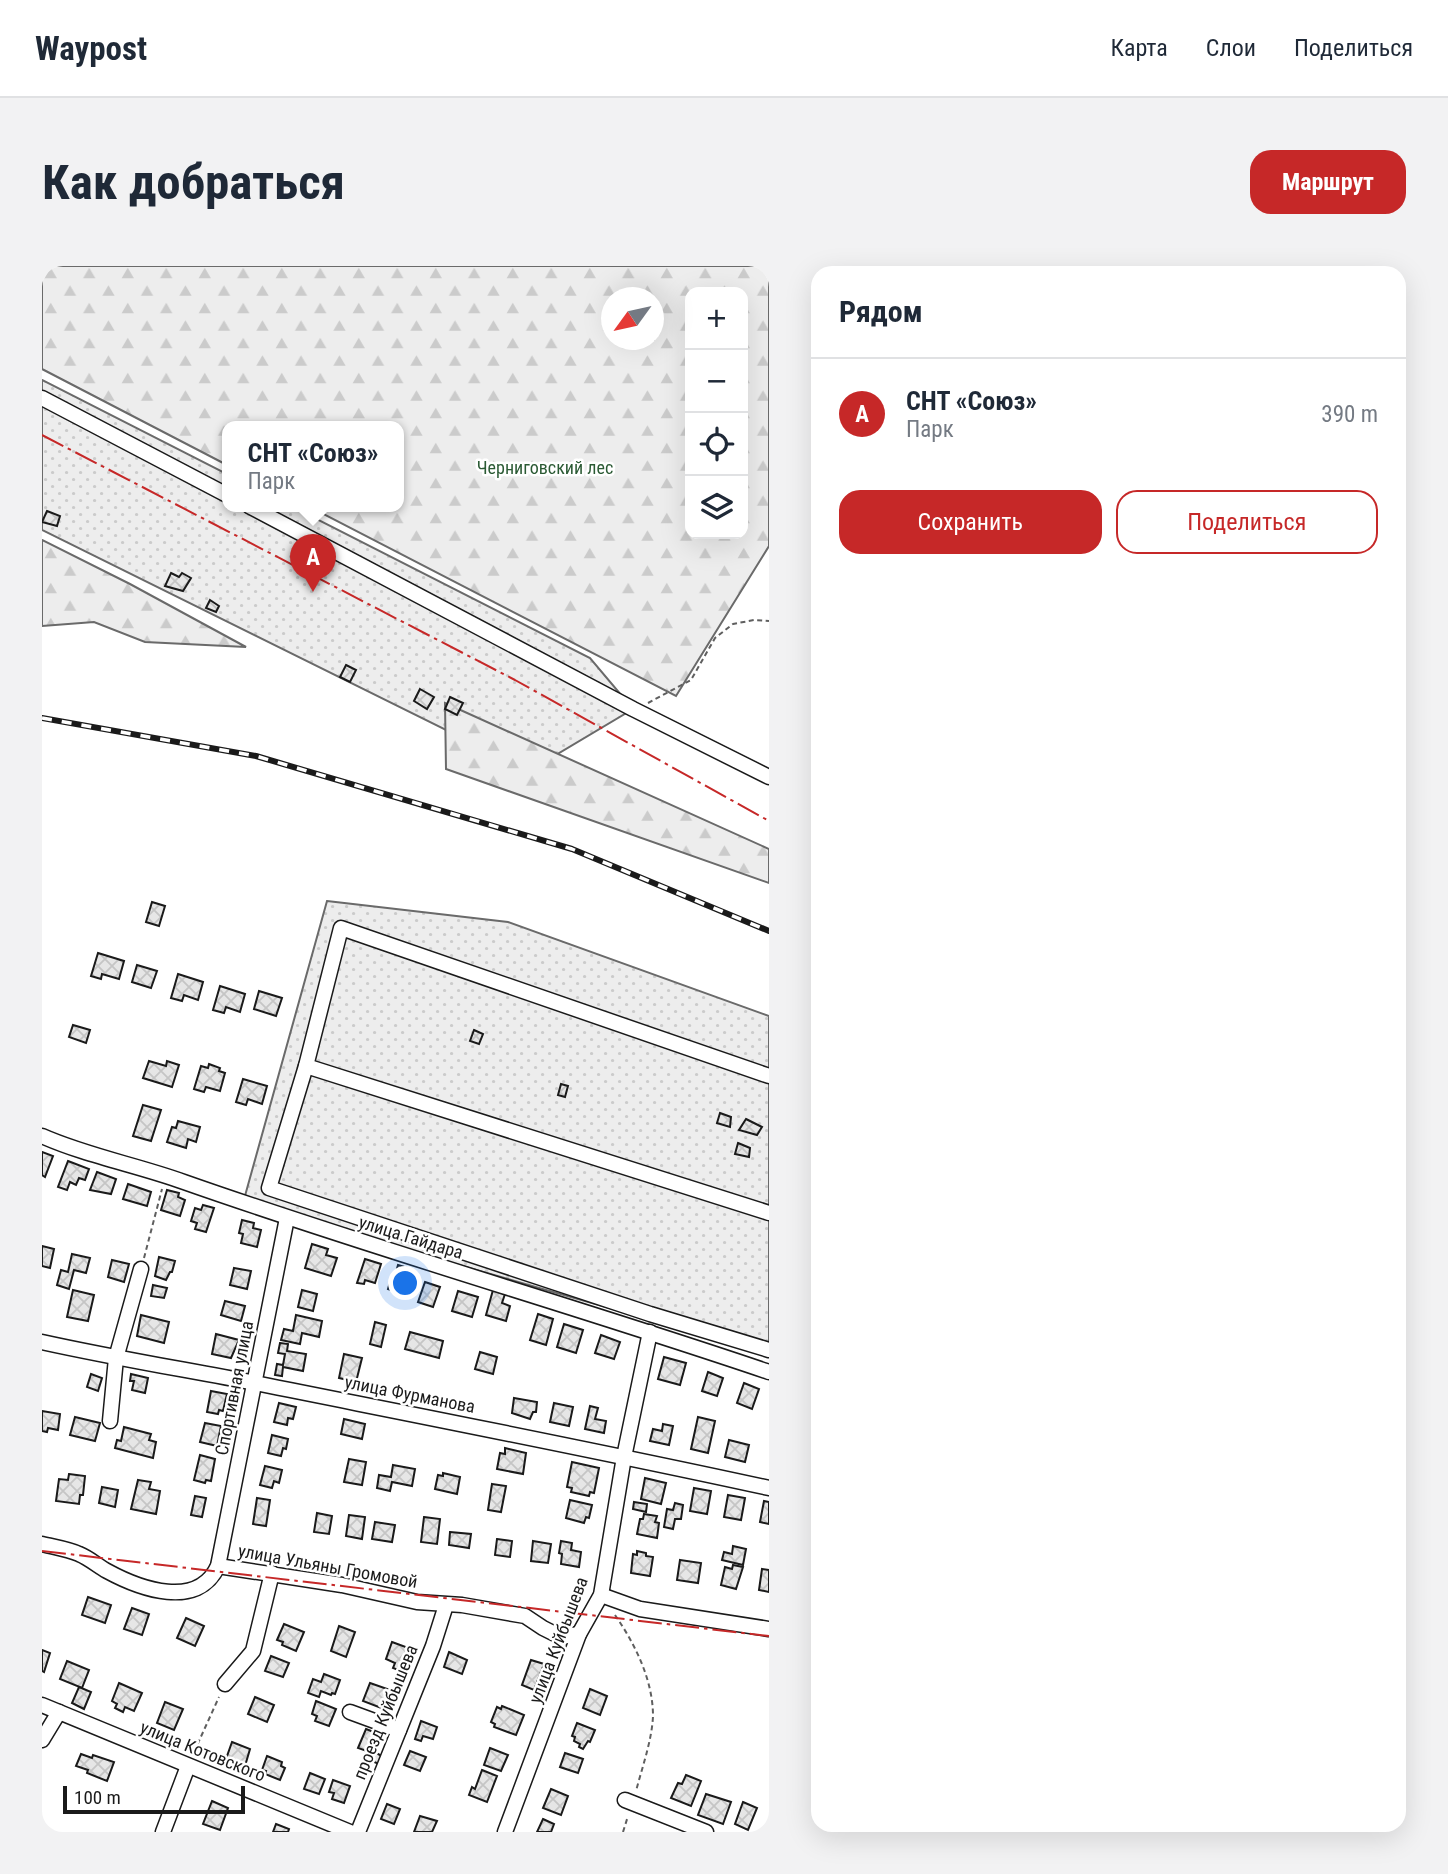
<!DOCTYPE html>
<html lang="ru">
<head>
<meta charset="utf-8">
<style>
	:root { --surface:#fff; --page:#f2f2f3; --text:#1f2937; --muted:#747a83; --line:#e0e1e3; --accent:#c62828 }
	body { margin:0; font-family:"Roboto Condensed",sans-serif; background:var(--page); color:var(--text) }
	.controls { position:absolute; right:21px; top:21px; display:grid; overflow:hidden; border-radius:14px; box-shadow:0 7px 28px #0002 }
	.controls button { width:63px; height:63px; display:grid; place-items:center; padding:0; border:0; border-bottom:2px solid var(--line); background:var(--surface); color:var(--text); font:35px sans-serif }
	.compass { position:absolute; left:559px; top:21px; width:63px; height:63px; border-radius:50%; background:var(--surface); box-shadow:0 7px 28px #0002; rotate:237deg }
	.scale { position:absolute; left:21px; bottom:18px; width:182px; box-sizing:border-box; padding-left:7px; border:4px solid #1a1a1a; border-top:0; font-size:19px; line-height:24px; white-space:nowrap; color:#1a1a1a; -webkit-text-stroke:5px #fff; paint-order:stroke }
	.you { position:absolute; left:364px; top:1018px; width:24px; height:24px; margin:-18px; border:5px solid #fff; border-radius:50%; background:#1a73e8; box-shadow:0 0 0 10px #1a73e833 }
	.badge { display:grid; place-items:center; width:46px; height:46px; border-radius:50%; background:var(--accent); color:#fff; font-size:23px; font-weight:700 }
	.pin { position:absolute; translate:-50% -58px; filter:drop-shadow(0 2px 4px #0008) }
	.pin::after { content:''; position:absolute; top:37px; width:24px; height:21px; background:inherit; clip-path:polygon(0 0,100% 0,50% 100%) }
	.popup { position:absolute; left:180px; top:155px; width:182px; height:91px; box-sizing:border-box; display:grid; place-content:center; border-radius:14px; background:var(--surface); filter:drop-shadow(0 2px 5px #0005); font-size:23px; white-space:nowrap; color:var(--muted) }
	.popup b { font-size:26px; color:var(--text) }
	.popup::after { content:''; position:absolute; left:50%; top:100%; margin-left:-14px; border:14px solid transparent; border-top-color:var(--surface) }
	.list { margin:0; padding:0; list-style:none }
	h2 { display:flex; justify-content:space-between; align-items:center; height:91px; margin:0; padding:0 28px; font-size:30px }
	h2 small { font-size:23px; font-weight:400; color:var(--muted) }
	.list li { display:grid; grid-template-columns:46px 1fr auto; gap:21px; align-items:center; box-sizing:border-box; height:112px; padding:0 28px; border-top:2px solid var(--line) }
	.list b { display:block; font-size:26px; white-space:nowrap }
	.list p { margin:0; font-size:23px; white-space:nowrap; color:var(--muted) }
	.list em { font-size:23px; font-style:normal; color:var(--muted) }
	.actions { display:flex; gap:14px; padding:21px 28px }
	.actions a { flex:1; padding:16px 0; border:2px solid var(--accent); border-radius:21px; text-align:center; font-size:24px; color:var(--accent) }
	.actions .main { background:var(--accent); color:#fff }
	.icon { flex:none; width:38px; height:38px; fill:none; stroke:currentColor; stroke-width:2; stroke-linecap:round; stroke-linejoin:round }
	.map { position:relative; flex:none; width:727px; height:1566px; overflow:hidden; border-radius:21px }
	header { display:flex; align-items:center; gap:42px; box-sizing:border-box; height:98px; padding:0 35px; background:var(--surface); border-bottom:2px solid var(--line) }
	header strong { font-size:33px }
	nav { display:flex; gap:38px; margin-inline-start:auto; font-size:24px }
	.intro { display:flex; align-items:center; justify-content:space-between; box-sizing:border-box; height:168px; padding:0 42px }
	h1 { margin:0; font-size:49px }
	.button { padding:18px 32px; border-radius:21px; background:var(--accent); color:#fff; font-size:24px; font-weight:700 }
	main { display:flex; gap:42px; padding:0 42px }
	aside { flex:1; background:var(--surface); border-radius:21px; box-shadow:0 7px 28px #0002 }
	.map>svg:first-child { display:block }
	.grass { fill:url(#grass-dots); stroke:#6a6a6a; stroke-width:2 }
	.forest { fill:url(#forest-firs); stroke:#6a6a6a; stroke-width:2; fill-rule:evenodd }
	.building { fill:url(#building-cross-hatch); stroke:#1a1a1a; stroke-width:2 }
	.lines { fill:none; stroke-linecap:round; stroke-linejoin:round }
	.minor-casing { stroke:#1a1a1a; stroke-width:17 }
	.path { stroke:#5f5f5f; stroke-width:2; stroke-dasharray:5 3.5; stroke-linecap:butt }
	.minor { stroke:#fff; stroke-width:14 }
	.rail-casing { stroke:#1a1a1a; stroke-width:6 }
	.rail { stroke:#fff; stroke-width:3.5; stroke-dasharray:10; stroke-linecap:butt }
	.power { stroke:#c62828; stroke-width:2; stroke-dasharray:24 5 3.5 5; stroke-linecap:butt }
	.labels { text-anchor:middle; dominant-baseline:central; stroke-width:5; stroke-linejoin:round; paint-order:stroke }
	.park-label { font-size:18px; fill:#2b5a34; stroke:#fff }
	.street-label { font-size:18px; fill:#1a1a1a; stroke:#fff }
</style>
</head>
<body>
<header>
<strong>Waypost</strong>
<nav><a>Карта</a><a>Слои</a><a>Поделиться</a></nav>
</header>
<div class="intro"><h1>Как добраться</h1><a class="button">Маршрут</a></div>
<main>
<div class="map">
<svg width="727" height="1566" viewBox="0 0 727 1566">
	<defs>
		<pattern id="grass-dots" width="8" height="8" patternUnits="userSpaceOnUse" patternTransform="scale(1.75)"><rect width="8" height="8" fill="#ededed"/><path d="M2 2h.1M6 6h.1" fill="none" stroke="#cbcbcb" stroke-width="1.8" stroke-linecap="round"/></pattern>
		<pattern id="forest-firs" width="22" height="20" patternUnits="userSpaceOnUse" patternTransform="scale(1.75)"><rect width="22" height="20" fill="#ededed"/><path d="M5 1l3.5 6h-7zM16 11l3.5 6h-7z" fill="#cbcbcb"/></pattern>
		<pattern id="building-cross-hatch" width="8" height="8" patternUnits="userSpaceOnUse" patternTransform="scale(1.75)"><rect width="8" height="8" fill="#e6e6e6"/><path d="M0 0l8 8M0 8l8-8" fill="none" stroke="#c5c5c5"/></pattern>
	</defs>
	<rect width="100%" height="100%" fill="#fff"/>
	<!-- grass -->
	<g class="grass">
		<polygon points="0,114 185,208 185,240 249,240 548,392 591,443 487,505 0,264"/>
		<polygon points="285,635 466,656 727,750 727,1088 201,937"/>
	</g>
	<!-- forest -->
	<g class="forest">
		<path d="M0,0H727V280L634,430L266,240H357V160H185V199L0,103ZM648,26H701V268H648ZM570,32H612V74H570Z"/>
		<polygon points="0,274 88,318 204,381 103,376 52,356 0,360"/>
		<polygon points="403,437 727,583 727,617 404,503"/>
	</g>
	<!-- building -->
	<g class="building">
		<polygon points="5,245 18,250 15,260 0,256"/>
		<polygon points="129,307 137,311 140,307 149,312 141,325 123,320"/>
		<polygon points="168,334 177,340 174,346 164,342"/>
		<polygon points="304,399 314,404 308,416 298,411"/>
		<polygon points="378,423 392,431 385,443 372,435"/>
		<polygon points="408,431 421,437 415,449 403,443"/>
		<polygon points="110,636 123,640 117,660 104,656"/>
		<polygon points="56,687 82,695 77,713 60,708 59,713 49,710"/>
		<polygon points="95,699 115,705 109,722 90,716"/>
		<polygon points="136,708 161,716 156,734 142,729 140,735 129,732"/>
		<polygon points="178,720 203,728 198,746 184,741 182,747 171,744"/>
		<polygon points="217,725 240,732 234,750 212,743"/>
		<polygon points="31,759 48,764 44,777 27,771"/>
		<polygon points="432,764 441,768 437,778 428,775"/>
		<polygon points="107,795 124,800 125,795 137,799 130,821 101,812"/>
		<polygon points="167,798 178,802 177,805 183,807 178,825 164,821 162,826 152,823 159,800 166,802"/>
		<polygon points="201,813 225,820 220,838 206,833 204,839 194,836"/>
		<polygon points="519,818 526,820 523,831 516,829"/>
		<polygon points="101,839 119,844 109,875 91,870"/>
		<polygon points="678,847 689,851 688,861 675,857"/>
		<polygon points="704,853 720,861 715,869 697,864"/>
		<polygon points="136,855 158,861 154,876 146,873 144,882 125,876 130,861 134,862"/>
		<polygon points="696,877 708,882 707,891 693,888"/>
		<polygon points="0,886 11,890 3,911 0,909"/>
		<polygon points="26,895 47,903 43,914 37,912 34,919 28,916 25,924 16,921"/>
		<polygon points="55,906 74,913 69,928 48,924"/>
		<polygon points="86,918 109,926 105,940 81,933"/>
		<polygon points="125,924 137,927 136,931 143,934 138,950 119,944"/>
		<polygon points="161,939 172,942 164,966 153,963 155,957 149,955 153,942 159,944"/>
		<polygon points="200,954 212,957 211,962 219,964 215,981 199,977 201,968 197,967"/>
		<polygon points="270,978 286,983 284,989 295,992 289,1010 263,1002"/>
		<polygon points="0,980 12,983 8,1002 0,1000"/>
		<polygon points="30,988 48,992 44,1007 32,1004 27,1023 15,1019 19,1004 26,1006"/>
		<polygon points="117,991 133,995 130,1006 128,1006 124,1014 113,1010"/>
		<polygon points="323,993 339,998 333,1017 323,1014 322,1018 315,1017"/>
		<polygon points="70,994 87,998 82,1016 66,1011"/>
		<polygon points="356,999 369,1003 367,1011 371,1012 365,1029 346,1023 349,1012 352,1013"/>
		<polygon points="192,1002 209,1005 205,1023 188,1019"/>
		<polygon points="383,1016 398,1021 391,1041 376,1036"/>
		<polygon points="111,1019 125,1022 122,1032 109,1030"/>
		<polygon points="31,1024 52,1029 46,1055 25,1051"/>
		<polygon points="260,1024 275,1028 271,1045 256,1041"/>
		<polygon points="451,1024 463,1028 460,1037 468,1040 464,1055 444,1049"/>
		<polygon points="416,1025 436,1031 430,1051 410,1045"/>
		<polygon points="183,1035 203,1040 199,1055 179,1049"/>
		<polygon points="496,1048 511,1053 504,1079 488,1074"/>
		<polygon points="99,1049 127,1056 122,1077 95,1070"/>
		<polygon points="254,1049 280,1055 277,1071 260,1067 258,1078 239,1074 242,1063 251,1065"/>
		<polygon points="333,1056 344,1059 339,1081 328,1078"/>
		<polygon points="522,1058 541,1064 534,1087 515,1081"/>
		<polygon points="368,1066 401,1075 397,1092 363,1083"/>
		<polygon points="174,1068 197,1074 189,1092 170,1088"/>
		<polygon points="559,1069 578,1076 572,1093 553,1087"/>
		<polygon points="238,1077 246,1078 245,1085 264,1088 261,1105 241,1101 240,1110 233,1109 235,1098 241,1099 243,1088 236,1087"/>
		<polygon points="438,1086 455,1091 451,1108 433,1103"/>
		<polygon points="302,1088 320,1092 314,1116 297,1112"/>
		<polygon points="622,1091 644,1097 638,1119 616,1113"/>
		<polygon points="666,1106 681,1112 675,1130 660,1125"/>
		<polygon points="49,1108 60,1112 56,1125 45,1121"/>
		<polygon points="89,1108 106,1112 103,1127 90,1124 92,1115 88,1115"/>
		<polygon points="702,1117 717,1123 710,1143 695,1137"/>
		<polygon points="169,1125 185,1128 181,1145 177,1144 176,1148 165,1146"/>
		<polygon points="472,1132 495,1136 494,1146 491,1146 488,1153 470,1147"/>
		<polygon points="237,1137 254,1141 251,1153 246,1152 245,1159 232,1156"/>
		<polygon points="512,1137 531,1141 527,1160 508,1156"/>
		<polygon points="548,1140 556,1142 553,1153 564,1155 562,1167 543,1163"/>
		<polygon points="0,1145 18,1148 16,1164 6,1162 5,1166 0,1165"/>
		<polygon points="33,1151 58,1157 53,1175 28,1169"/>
		<polygon points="656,1151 673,1155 666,1187 649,1183"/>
		<polygon points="302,1153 323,1158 320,1173 299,1168"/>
		<polygon points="163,1157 179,1160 175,1180 158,1176"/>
		<polygon points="621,1158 631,1160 627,1179 608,1175 611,1163 620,1165"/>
		<polygon points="82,1161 109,1168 107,1174 114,1176 111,1192 73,1182 75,1174 79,1175"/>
		<polygon points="230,1169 246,1173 244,1183 241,1182 239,1190 226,1187"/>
		<polygon points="687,1174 707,1179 703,1196 683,1191"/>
		<polygon points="463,1182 484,1187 481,1208 455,1203 458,1187 463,1188"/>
		<polygon points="158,1189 173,1193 169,1215 164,1214 163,1217 152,1214"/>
		<polygon points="307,1193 324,1196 320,1219 302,1216"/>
		<polygon points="530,1196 557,1202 552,1227 548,1226 547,1230 529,1226 530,1222 525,1221"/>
		<polygon points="351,1199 373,1203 370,1220 350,1216 348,1225 335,1222 337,1209 349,1211"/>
		<polygon points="223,1200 240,1204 237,1217 232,1215 230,1222 218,1219"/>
		<polygon points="401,1207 418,1211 415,1228 393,1223 396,1209 401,1210"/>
		<polygon points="27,1208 43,1210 41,1229 38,1229 37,1238 14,1235 17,1213 26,1214"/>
		<polygon points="603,1212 624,1217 619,1238 599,1233"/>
		<polygon points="96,1214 109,1216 107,1223 118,1225 114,1248 89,1243"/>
		<polygon points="450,1218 464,1220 459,1246 446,1244"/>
		<polygon points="60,1221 76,1224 73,1241 57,1237"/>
		<polygon points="652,1222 669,1225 665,1248 648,1245"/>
		<polygon points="686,1229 703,1232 699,1254 682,1251"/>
		<polygon points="153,1230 164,1232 160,1251 149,1249"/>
		<polygon points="215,1232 228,1234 224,1260 211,1258"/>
		<polygon points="528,1234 550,1239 547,1252 544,1251 542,1257 524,1252"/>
		<polygon points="722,1235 727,1236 727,1258 718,1256"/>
		<polygon points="592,1236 605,1238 604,1246 591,1243"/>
		<polygon points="633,1237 641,1239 639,1253 633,1253 631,1263 622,1261 625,1243 631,1244"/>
		<polygon points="275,1247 290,1250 287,1268 272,1266"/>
		<polygon points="602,1248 615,1250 613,1256 617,1257 615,1272 595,1268 598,1253 601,1253"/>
		<polygon points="307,1249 323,1251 320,1273 304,1270"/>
		<polygon points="382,1251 398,1253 395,1278 379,1276"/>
		<polygon points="333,1256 353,1259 350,1276 330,1273"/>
		<polygon points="408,1266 429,1268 427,1282 407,1279"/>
		<polygon points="455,1273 470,1275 468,1291 453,1289"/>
		<polygon points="491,1275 509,1278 506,1297 489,1295"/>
		<polygon points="519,1275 530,1277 529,1284 539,1286 537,1301 519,1298 520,1288 517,1287"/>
		<polygon points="691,1280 704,1283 701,1299 680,1294 682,1286 690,1288"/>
		<polygon points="595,1285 604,1287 604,1290 611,1291 608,1310 589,1307 591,1288 595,1289"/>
		<polygon points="638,1294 659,1297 656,1317 635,1314"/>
		<polygon points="691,1299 701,1301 694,1323 679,1319 683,1301 690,1303"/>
		<polygon points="720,1303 727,1304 727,1326 717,1324"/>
		<polygon points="46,1331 69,1339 63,1357 40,1349"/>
		<polygon points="90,1342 107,1348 100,1369 82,1363"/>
		<polygon points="144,1352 162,1360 153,1380 135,1372"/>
		<polygon points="242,1358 262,1366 254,1385 240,1379 241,1376 235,1374"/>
		<polygon points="297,1360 313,1366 304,1391 289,1385"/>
		<polygon points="350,1376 372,1384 364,1407 351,1402 353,1397 344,1393"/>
		<polygon points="0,1384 8,1387 2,1406 0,1405"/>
		<polygon points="407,1386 425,1394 420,1408 402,1401"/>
		<polygon points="229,1390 247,1397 241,1411 223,1405"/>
		<polygon points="489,1394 502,1398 492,1424 480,1419"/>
		<polygon points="25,1395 47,1404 40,1422 18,1413"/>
		<polygon points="282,1408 298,1414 293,1428 290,1427 289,1429 279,1425 277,1431 266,1427 271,1413 279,1416"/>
		<polygon points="77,1417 100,1427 92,1445 83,1441 81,1446 73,1442 75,1438 70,1435"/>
		<polygon points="328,1417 354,1426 347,1445 321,1435"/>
		<polygon points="37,1421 49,1426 42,1443 30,1437"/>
		<polygon points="548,1423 565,1430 558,1449 541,1442"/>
		<polygon points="213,1431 232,1439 225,1456 206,1448"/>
		<polygon points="274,1435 294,1443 287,1460 273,1455 275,1450 270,1448"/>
		<polygon points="123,1436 141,1443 132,1464 115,1457"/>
		<polygon points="460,1440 482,1449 474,1469 452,1461 453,1458 449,1456 455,1441 459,1443"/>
		<polygon points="379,1455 395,1461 391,1473 381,1470 379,1475 373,1473"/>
		<polygon points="535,1457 553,1464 548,1476 546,1475 541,1483 537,1481 538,1478 532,1475 533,1471 530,1470"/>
		<polygon points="324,1463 337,1468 330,1485 340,1490 337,1498 322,1492 325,1485 316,1482"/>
		<polygon points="190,1476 208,1483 203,1500 184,1493"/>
		<polygon points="448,1482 466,1489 459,1505 442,1499"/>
		<polygon points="368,1485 384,1491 378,1505 362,1499"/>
		<polygon points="523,1487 541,1493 536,1507 518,1501"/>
		<polygon points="39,1488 50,1492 51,1489 72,1496 65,1515 45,1507 46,1504 34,1500"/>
		<polygon points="225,1490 240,1496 239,1500 243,1502 238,1514 223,1508 224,1505 220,1504"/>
		<polygon points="440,1504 455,1510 445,1536 427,1529 430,1521 433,1523"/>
		<polygon points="268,1507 283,1513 277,1528 262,1523"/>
		<polygon points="644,1509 659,1515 649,1540 629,1532 636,1517 640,1518"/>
		<polygon points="291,1514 308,1520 302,1537 290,1533 292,1527 287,1526"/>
		<polygon points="509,1523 526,1530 519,1549 501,1542"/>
		<polygon points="664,1528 689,1536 681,1558 656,1549"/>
		<polygon points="170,1535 186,1542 178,1564 161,1558"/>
		<polygon points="701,1536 715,1542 706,1564 693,1558"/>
		<polygon points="345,1538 358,1543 352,1558 339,1553"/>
		<polygon points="378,1550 395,1555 390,1566 372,1566"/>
		<polygon points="501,1553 512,1558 509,1566 495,1566"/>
		<polygon points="234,1558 247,1563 246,1566 231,1566"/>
	</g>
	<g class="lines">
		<!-- minor casing -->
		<g class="minor-casing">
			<g id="minor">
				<polyline points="0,132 185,229"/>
				<polyline points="207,240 591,443 727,511"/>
				<polyline points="264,800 727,947"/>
				<polyline points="727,810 299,662 264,800 227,922 608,1048 727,1084"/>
				<path d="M0,870C45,890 95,899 142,916C335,984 533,1040 727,1106"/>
				<path d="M0,1076C72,1092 146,1104 218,1118C388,1152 558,1185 727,1222"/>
				<polyline points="68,1155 74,1092 99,1003"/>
				<path d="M0,1278C12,1281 26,1283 37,1288C47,1292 56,1300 65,1305C98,1323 156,1344 176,1300L245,952"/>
				<polyline points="176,1300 300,1319 375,1336 420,1339 483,1350 501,1362 519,1371 537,1368"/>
				<polyline points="559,1329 598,1343 727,1363"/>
				<polyline points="183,1418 211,1385 230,1307"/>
				<polyline points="0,1439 308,1566"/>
				<polyline points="308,1446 357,1464"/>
				<polyline points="0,1474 17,1446"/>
				<polyline points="583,1534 664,1566"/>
				<polyline points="121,1566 146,1500"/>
				<polyline points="316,1566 391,1380 404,1339"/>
				<polyline points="463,1566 537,1368 559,1329 582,1191 608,1066"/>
			</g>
		</g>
		<!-- path -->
		<g class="path">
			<polyline points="606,437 649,414 673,372 691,358 712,354 727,355"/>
			<polyline points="102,992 120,923"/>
			<path d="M573,1349C593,1378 611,1414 611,1450C610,1474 600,1502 594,1525"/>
			<polyline points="152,1486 177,1431"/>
			<polyline points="581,1566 586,1550"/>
		</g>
		<!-- minor -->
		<use href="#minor" class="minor"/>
		<!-- rail casing -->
		<g class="rail-casing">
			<polyline id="rail" points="0,452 214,490 530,583 727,665"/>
		</g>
		<!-- rail -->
		<use href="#rail" class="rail"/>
		<!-- power -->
		<g class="power">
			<polyline points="0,169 473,414 727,555"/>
			<polyline points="0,1285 727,1370"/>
		</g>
	</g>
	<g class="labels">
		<!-- park labels -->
		<g class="park-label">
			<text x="503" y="201">Черниговский лес</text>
		</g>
		<!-- street labels -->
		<g class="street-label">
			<text transform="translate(369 971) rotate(17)">улица Гайдара</text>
			<text transform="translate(192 1122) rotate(-79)">Спортивная улица</text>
			<text transform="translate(368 1128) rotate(11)">улица Фурманова</text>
			<text transform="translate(286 1300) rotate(10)">улица Ульяны Громовой</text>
			<text transform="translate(516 1374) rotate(-69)">улица Куйбышева</text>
			<text transform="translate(343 1446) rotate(-68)">проезд Куйбышева</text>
			<text transform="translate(161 1485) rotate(22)">улица Котовского</text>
		</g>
	</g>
</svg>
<div class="controls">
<button>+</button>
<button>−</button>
<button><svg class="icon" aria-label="locate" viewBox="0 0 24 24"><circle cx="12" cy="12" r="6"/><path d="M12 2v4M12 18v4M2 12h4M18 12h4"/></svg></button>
<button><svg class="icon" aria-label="layers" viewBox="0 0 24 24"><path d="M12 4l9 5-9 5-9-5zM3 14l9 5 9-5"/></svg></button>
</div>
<svg class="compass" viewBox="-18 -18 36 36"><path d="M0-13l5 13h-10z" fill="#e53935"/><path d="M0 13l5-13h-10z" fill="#747a83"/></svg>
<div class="scale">100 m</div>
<div class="you"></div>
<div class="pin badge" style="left:271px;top:326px">A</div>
<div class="popup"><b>СНТ «Союз»</b>Парк</div>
</div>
<aside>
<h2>Рядом<small></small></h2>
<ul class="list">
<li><span class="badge">A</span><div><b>СНТ «Союз»</b><p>Парк</p></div><em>390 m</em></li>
</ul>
<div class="actions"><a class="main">Сохранить</a><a>Поделиться</a></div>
</aside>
</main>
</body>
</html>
